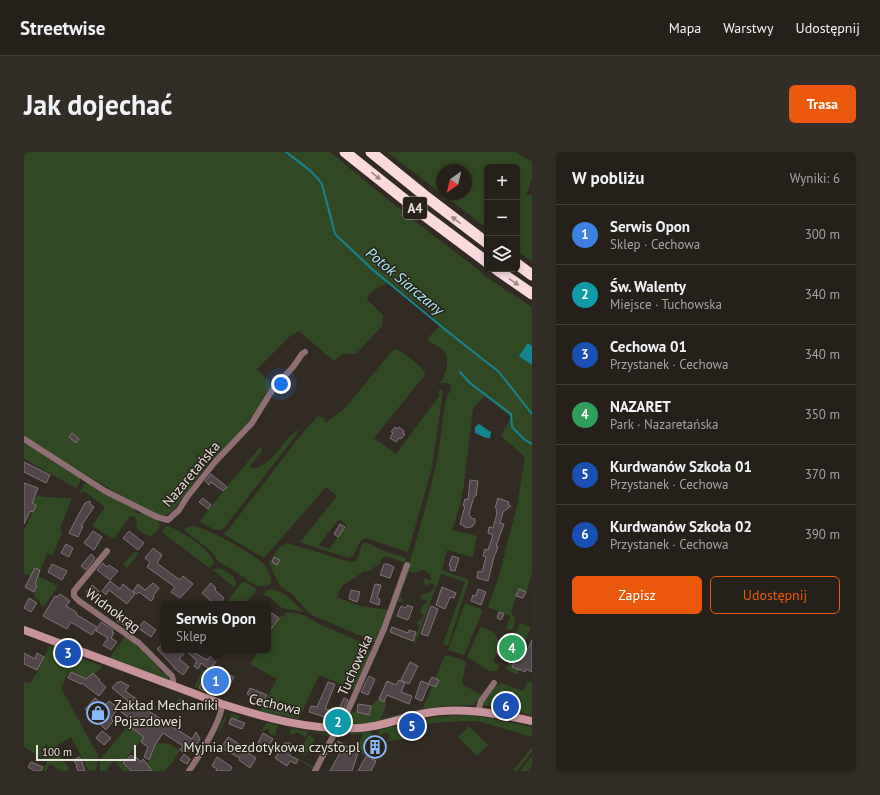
<!DOCTYPE html>
<html lang="pl">
<head>
<meta charset="utf-8">
<style>
	:root { --surface:#26201a; --page:#322d27; --text:#f1f3f6; --muted:#a4a3a2; --line:#423e39; --accent:#ea580c }
	body { margin:0; font-family:"PT Sans",sans-serif; background:var(--page); color:var(--text) }
	.controls { position:absolute; right:12px; top:12px; display:grid; overflow:hidden; border-radius:6px; box-shadow:0 2px 6px #0003 }
	.controls button { width:36px; height:36px; display:grid; place-items:center; padding:0; border:0; border-bottom:1px solid var(--line); background:var(--surface); color:var(--text); font:20px sans-serif }
	.compass { position:absolute; left:412px; top:12px; width:36px; height:36px; border-radius:50%; background:var(--surface); box-shadow:0 2px 6px #0003; rotate:214deg }
	.scale { position:absolute; left:12px; bottom:10px; width:100px; box-sizing:border-box; padding-left:4px; border:2px solid #e6e2dc; border-top:0; font-size:11px; line-height:14px; white-space:nowrap; color:#e6e2dc; -webkit-text-stroke:3px #28221a; paint-order:stroke }
	.you { position:absolute; left:257px; top:232px; width:14px; height:14px; margin:-10px; border:3px solid #fff; border-radius:50%; background:#1a73e8; box-shadow:0 0 0 6px #1a73e833 }
	.badge { display:grid; place-items:center; width:26px; height:26px; border-radius:50%; background:var(--accent); color:#fff; font-size:13px; font-weight:700 }
	.pin { position:absolute; translate:-50% -50%; border:2px solid #fff; box-shadow:0 1px 4px #0006 }
	.popup { position:absolute; left:137px; top:449px; width:110px; height:52px; box-sizing:border-box; display:grid; place-content:center; border-radius:6px; background:var(--surface); filter:drop-shadow(0 1px 3px #0005); font-size:13px; white-space:nowrap; color:var(--muted) }
	.popup b { font-size:15px; color:var(--text) }
	.popup::after { content:''; position:absolute; left:50%; top:100%; margin-left:-8px; border:8px solid transparent; border-top-color:var(--surface) }
	.list { margin:0; padding:0; list-style:none }
	h2 { display:flex; justify-content:space-between; align-items:center; height:52px; margin:0; padding:0 16px; font-size:17px }
	h2 small { font-size:13px; font-weight:400; color:var(--muted) }
	.list li { display:grid; grid-template-columns:26px 1fr auto; gap:12px; align-items:center; box-sizing:border-box; height:60px; padding:0 16px; border-top:1px solid var(--line) }
	.list b { display:block; font-size:15px; white-space:nowrap }
	.list p { margin:0; font-size:13px; white-space:nowrap; color:var(--muted) }
	.list em { font-size:13px; font-style:normal; color:var(--muted) }
	.actions { display:flex; gap:8px; padding:12px 16px }
	.actions a { flex:1; padding:9px 0; border:1px solid var(--accent); border-radius:6px; text-align:center; font-size:14px; color:var(--accent) }
	.actions .main { background:var(--accent); color:#fff }
	.icon { flex:none; width:22px; height:22px; fill:none; stroke:currentColor; stroke-width:2; stroke-linecap:round; stroke-linejoin:round }
	.map { position:relative; flex:none; width:508px; height:619px; overflow:hidden; border-radius:6px }
	header { display:flex; align-items:center; gap:24px; box-sizing:border-box; height:56px; padding:0 20px; background:var(--surface); border-bottom:1px solid var(--line) }
	header strong { font-size:19px }
	nav { display:flex; gap:22px; margin-inline-start:auto; font-size:14px }
	.intro { display:flex; align-items:center; justify-content:space-between; box-sizing:border-box; height:96px; padding:0 24px }
	h1 { margin:0; font-size:28px }
	.button { padding:10px 18px; border-radius:6px; background:var(--accent); color:#fff; font-size:14px; font-weight:700 }
	main { display:flex; gap:24px; padding:0 24px }
	aside { flex:1; background:var(--surface); border-radius:6px; box-shadow:0 2px 6px #0003 }
	.map>svg:first-child { display:block }
	.green { fill:#314922; fill-rule:evenodd }
	.water { fill:#168391 }
	.lines { fill:none; stroke-linecap:round; stroke-linejoin:round }
	.stream { stroke:#168391; stroke-width:2 }
	.building { fill:#51454a; stroke:#807378 }
	.street { stroke:#8f6f73; stroke-width:6 }
	.secondary { stroke:#c7949b; stroke-width:8 }
	.highway { stroke:#fbdade; stroke-width:11 }
	.oneway { fill:#9c8786 }
	.labels { text-anchor:middle; dominant-baseline:central; stroke-width:3; stroke-linejoin:round; paint-order:stroke }
	.shield { fill:#28221a; stroke:#ada8a2; stroke-width:1 }
	.shield-label { font-size:13px; font-weight:bold; fill:#e6e2dc }
	.street-label { font-size:14px; fill:#e6e2dc; stroke:#28221a }
	.poi-label { font-size:14px; fill:#e6e2dc; stroke:#28221a; text-anchor:start }
	.water-label { font-size:15px; font-style:italic; fill:#a7effa; stroke:#28221a }
</style>
</head>
<body>
<header>
<strong>Streetwise</strong>
<nav><a>Mapa</a><a>Warstwy</a><a>Udostępnij</a></nav>
</header>
<div class="intro"><h1>Jak dojechać</h1><a class="button">Trasa</a></div>
<main>
<div class="map">
<svg width="508" height="619" viewBox="0 0 508 619">
	<rect width="100%" height="100%" fill="#322b23"/>
	<!-- green -->
	<g class="green">
		<path d="M0,0H306L383,63L460,122L459,123L508,155V422L503,439L502,440L494,438L487,461L492,466L489,477L486,478L482,477L486,464L464,455L474,427L493,354L501,305L477,284L487,265L460,244L449,257L440,332L436,354L428,378L453,384L449,405L423,398L418,418L445,428L424,494L419,492L441,430L417,422L390,494L389,489L395,476L393,470L399,466V463L396,460L398,454L403,450V448H400L397,447V443L407,440L410,436L409,432L407,431L402,434L399,428L400,426L407,428L406,422L398,418L391,421L385,420L376,443L380,451L373,449C387,406 401,362 411,317C416,295 418,271 422,248L424,242L427,239V234L424,231H416C421,225 425,211 422,203C419,196 410,192 404,189V186L415,175L404,159L367,132C358,131 349,138 343,145L344,148L359,163L358,174L332,202H319L310,209L275,179L265,185L233,217L249,233L226,270L192,306L188,307L147,361C136,367 125,359 115,354L0,286Z"/>
		<path d="M363,0H492L508,10V26L502,43H508V109L493,99V15H463V76ZM418,18H442V42H418Z"/>
		<path d="M371,197C381,200 394,212 401,220L400,224L350,286L372,302L415,244L414,241L416,237L419,238L408,316L384,400L342,386C334,388 333,396 330,403L324,406L276,390L313,344L302,335L240,406L199,382L204,378L276,284L294,264L300,266L302,271L322,255L368,199ZM315,367L323,373L305,397L295,393Z"/>
		<path d="M277,277L200,376C192,381 184,374 176,370L184,358L236,295L238,299L226,314L229,317C248,312 254,297 266,284C269,281 274,279 277,277Z"/>
		<polygon points="0,289 56,325 56,330 52,336 0,307"/>
		<path d="M64,331L110,357L112,361H119L134,369L136,374L133,379L127,384C122,383 114,380 113,375C112,371 113,369 111,365L106,364L90,387L68,374L81,355L60,339L55,343L60,332Z"/>
		<polygon points="0,342 11,346 13,343 20,345 48,346 36,376 38,382 28,403 23,402 14,424 34,434 20,455 17,453 14,447 11,445 10,440 13,434 10,431 14,425 0,422 0,378 12,353 0,347"/>
		<path d="M144,374C156,378 189,399 190,411L185,416L138,380L141,375Z"/>
		<path d="M169,374C183,376 228,401 239,411C243,416 248,425 247,431L245,433L238,434H234L223,428L213,420L195,410L186,398L161,379V376Z"/>
		<polygon points="263,391 326,410 333,408 338,392 340,391 344,391 355,397 382,406 381,411 362,404 351,412 357,409 357,411 343,420 341,419 318,434 313,445 336,454 365,458 351,490 290,464 285,461 268,442 256,434 245,411 256,394 258,393 258,396 261,392"/>
		<path d="M110,400L115,401L103,416L99,413C102,408 107,405 110,400Z"/>
		<polygon points="196,416 209,424 212,431 210,435 189,418"/>
		<polygon points="218,430 222,430 231,436 232,439 221,452 204,452 202,451"/>
		<polygon points="248,437 261,442 280,460 258,456 246,445 240,443 242,439"/>
		<polygon points="441,451 459,458 440,503 424,498"/>
		<polygon points="262,460 272,461 282,464 293,471 341,492 347,500 331,538 295,523 275,567 236,559 253,527 226,512 235,498 244,498 244,484 256,465 260,464"/>
		<polygon points="64,461 71,462 117,495 138,520 144,523 144,527 76,503 86,505 101,484 71,462"/>
		<polygon points="497,471 507,475 499,495 491,492 484,505 495,473"/>
		<polygon points="457,474 471,481 476,492 469,510 476,513 473,519 466,519 443,505"/>
		<path d="M25,494L28,495L27,497L31,498L32,496L78,514C74,521 68,521 63,527L45,519L37,536L74,603L72,619V618L65,619L47,585L28,597C34,605 43,609 45,619H37L27,612L25,613L22,619H19L23,609L0,595V530L6,531L15,517Z"/>
		<polygon points="421,503 437,507 442,510 438,532 458,543 450,553 422,554 387,559 399,556"/>
		<polygon points="487,507 491,508 488,515 495,518 494,523 482,517"/>
		<polygon points="184,515 187,516 173,536 170,535 179,517 181,519"/>
		<polygon points="504,529 508,531 508,565 508,564 485,556 485,553 479,552 479,554 459,553 458,552 471,535 477,531 499,539"/>
		<polygon points="155,546 163,549 159,559 150,554"/>
		<polygon points="355,547 363,551 357,567 383,560 383,561 345,571 320,573 326,559 345,563 347,554"/>
		<polygon points="203,561 201,569 195,580 194,579 203,561 217,564 213,568 207,566 206,562"/>
		<polygon points="444,563 464,566 508,575 508,585 453,569 436,569 397,572 397,570 410,565"/>
		<polygon points="242,571 254,573 251,584 245,581 245,576 237,580"/>
		<polygon points="104,574 120,585 98,611 104,616 111,619 99,619 90,608 83,617 84,619 76,619 76,609 78,605"/>
		<polygon points="445,574 464,593 453,604 434,585"/>
		<polygon points="367,575 380,575 385,581 391,581 392,586 364,589 352,609 333,599 338,582 314,583 300,608 313,582 346,580 348,583 339,599 353,606 366,583 360,580 358,583 356,583 354,580 355,578"/>
		<polygon points="268,576 281,579 282,580 284,579 306,582 306,584 289,619 287,619 288,616 270,605 270,604 289,615 305,586 305,584 285,579 281,585 273,580 270,582 267,582 266,580"/>
		<polygon points="285,583 291,587 281,604 274,600"/>
		<polygon points="135,591 145,592 156,598 149,610 140,619 128,619 119,614 125,609 131,593"/>
		<polygon points="508,595 508,600 493,619 489,619"/>
		<polygon points="508,604 508,614 504,619 496,619"/>
	</g>
	<!-- water -->
	<g class="water">
		<polygon points="504,191 508,194 508,213 495,204"/>
		<polygon points="455,272 467,280 466,286 462,286 451,281 451,275"/>
	</g>
	<g class="lines">
		<!-- stream -->
		<g class="stream">
			<path d="M262,0C274,10 289,18 298,32L311,82L348,117L423,179L475,220L508,262"/>
			<polyline points="436,220 446,231 487,262 488,275 501,288 508,292"/>
		</g>
	</g>
	<!-- building -->
	<g class="building">
		<polygon points="371,275 373,277 375,275 380,279 379,281 381,282 377,287 375,286 372,290 366,286 369,281 367,280"/>
		<polygon points="48,281 55,287 52,291 45,285"/>
		<polygon points="0,310 26,323 22,331 0,320"/>
		<polygon points="187,322 203,335 199,339 187,330 185,333 181,329"/>
		<polygon points="446,328 454,329 452,344 450,344 445,362 447,366 451,367 451,370 448,375 445,375 443,376 436,372 441,354 439,354 441,347 444,348"/>
		<polygon points="0,331 14,336 8,351 12,353 9,360 6,359 0,372"/>
		<polygon points="179,346 187,353 184,357 175,350"/>
		<polygon points="474,346 485,350 484,353 487,354 479,360 476,371 480,372 472,394 474,394 472,401 471,401 464,429 453,426 454,419 458,420 462,405 459,404 461,397 464,398 469,383 464,381 465,375 469,376 473,361 472,360 473,357 471,356"/>
		<polygon points="66,349 66,352 70,355 57,374 59,374 54,385 45,381 57,358 61,351"/>
		<polygon points="316,372 321,375 314,385 310,382"/>
		<polygon points="69,379 78,385 70,398 60,391"/>
		<polygon points="105,379 120,391 114,398 99,386"/>
		<polygon points="42,392 49,396 45,405 37,401"/>
		<polygon points="129,396 138,403 133,411 153,426 156,428 159,424 169,432 156,446 147,440 151,435 123,415 126,410 121,406"/>
		<polygon points="67,402 71,406 62,418 57,414"/>
		<polygon points="428,404 435,406 431,419 426,418 427,415 425,414"/>
		<polygon points="250,405 256,408 253,413 248,410"/>
		<polygon points="79,411 83,415 85,413 94,419 86,428 73,418"/>
		<polygon points="28,412 43,419 38,428 24,420"/>
		<polygon points="360,412 364,412 370,415 366,426 356,423"/>
		<polygon points="11,416 16,418 11,432 13,434 10,440 1,435"/>
		<polygon points="86,429 96,437 99,432 111,442 103,452 85,438 82,443 78,439"/>
		<polygon points="129,431 135,436 129,444 130,446 127,449 115,440 113,442 109,439 114,432 121,438"/>
		<polygon points="187,431 192,436 191,438 200,446 195,452 190,452 178,441"/>
		<polygon points="351,432 357,433 353,446 356,447 355,453 346,450"/>
		<polygon points="68,433 76,440 70,447 62,440"/>
		<polygon points="418,435 432,441 430,446 426,445 421,457 412,453"/>
		<polygon points="454,437 462,440 457,453 447,449 449,443 452,444"/>
		<polygon points="495,437 502,440 499,446 492,444"/>
		<polygon points="327,438 336,440 333,450 325,447"/>
		<polygon points="36,442 46,449 42,454 52,460 53,463 73,475 68,483 47,470 43,477 19,464 31,444 33,445"/>
		<polygon points="5,446 13,451 7,460 0,456"/>
		<polygon points="383,453 389,455 384,468 373,464 377,454 382,456"/>
		<polygon points="407,454 414,457 404,484 397,482"/>
		<polygon points="475,460 480,462 477,468 473,466"/>
		<polygon points="98,461 108,468 103,475 93,469"/>
		<polygon points="248,461 255,466 244,482 244,466"/>
		<polygon points="120,469 132,478 127,485 114,476"/>
		<polygon points="77,470 89,478 88,480 90,481 87,486 93,490 87,498 79,493 84,486 72,479"/>
		<polygon points="368,475 384,481 385,478 392,480 389,489 366,480"/>
		<polygon points="478,486 484,489 479,503 473,501"/>
		<polygon points="508,488 508,520 502,517 501,520 495,517 495,518 488,515 496,499 498,500 500,496 504,497"/>
		<polygon points="140,491 140,498 174,498 171,501 183,508 189,501 195,505 186,518 177,511 174,517 170,514 173,509 162,499 155,507 165,515 159,523 150,516 150,515 133,497"/>
		<polygon points="0,501 11,507 13,501 20,505 13,518 0,512"/>
		<polygon points="386,510 394,514 385,532 377,528"/>
		<polygon points="47,520 62,527 69,521 76,528 75,529 82,535 75,544 58,531 57,532 44,526"/>
		<polygon points="189,522 199,527 194,535 184,530"/>
		<polygon points="203,522 210,525 206,532 200,529"/>
		<polygon points="345,524 351,527 344,543 337,540"/>
		<polygon points="408,525 415,528 412,535 404,532"/>
		<polygon points="375,528 381,531 377,540 388,544 385,552 363,543 360,550 355,547 363,529 372,533"/>
		<polygon points="96,529 105,534 101,539 114,548 112,551 168,587 172,580 176,587 171,595 174,597 160,600 156,598 159,594 139,581 131,593 125,608 120,605 124,595 117,590 120,585 106,575 110,569 97,560 104,549 88,536 93,530 95,531"/>
		<polygon points="397,529 405,532 398,549 391,546"/>
		<polygon points="304,530 311,532 301,557 310,559 307,567 285,560 287,554 293,555"/>
		<polygon points="177,531 183,533 180,539 175,536"/>
		<polygon points="226,536 243,543 239,550 223,542"/>
		<polygon points="71,546 80,554 85,549 94,556 87,566 89,569 82,578 74,570 75,568 61,557"/>
		<polygon points="320,546 324,548 318,560 314,559"/>
		<polygon points="334,552 347,554 345,563 333,560"/>
		<polygon points="207,566 221,571 218,577 205,572"/>
		<polygon points="78,579 87,586 80,593 72,586"/>
		<polygon points="239,581 249,587 243,596 234,591"/>
		<polygon points="204,585 220,595 218,597 232,606 226,616 215,608 216,606 197,596"/>
		<polygon points="351,588 357,591 348,607 352,609 347,619 334,619"/>
		<polygon points="314,589 334,601 328,619 306,619 316,601 309,597"/>
		<polygon points="261,591 266,591 270,596 265,603 274,608 272,612 266,609 263,614 251,606 255,600 253,599 257,594 258,595"/>
		<polygon points="160,602 166,607 163,612 156,608"/>
		<polygon points="107,603 110,606 112,605 117,610 119,607 128,619 108,619 99,611"/>
		<polygon points="55,605 57,607 61,619 54,619 52,614 53,614 50,608"/>
		<polygon points="193,605 208,615 206,619 192,619 193,617 188,614"/>
		<polygon points="7,610 19,615 17,619 11,619 4,615"/>
	</g>
	<g class="lines">
		<!-- street -->
		<g class="street">
			<polyline points="0,287 81,339 133,365 144,368 155,358 163,345 191,310 228,271 249,237 269,215 278,202 281,200"/>
			<polyline points="83,399 50,439 50,444 55,449 115,491 148,524 149,529 148,533"/>
			<polyline points="454,559 457,549 470,531"/>
			<path d="M165,619C175,604 198,569 198,552"/>
			<polyline points="291,619 310,582 317,573 330,545 360,477 383,413"/>
		</g>
		<!-- secondary -->
		<path class="secondary" d="M0,478L198,552C242,566 289,579 335,576C356,575 377,566 397,562C434,554 471,561 508,569"/>
		<!-- highway -->
		<g class="highway">
			<polyline points="321,0 395,59 463,110"/>
			<polyline points="347,0 400,43 463,91"/>
			<polyline points="493,112 508,123"/>
			<polyline points="472,117 508,142"/>
		</g>
	</g>
	<!-- one-way arrows -->
	<defs><path id="oneway-solid" d="M-6-.8H1V-3.2L6.5 0L1 3.2V.8H-6Z"/></defs>
	<g class="oneway">
		<use href="#oneway-solid" transform="translate(352 24) rotate(39)"/>
		<use href="#oneway-solid" transform="translate(432 68) rotate(-142)"/>
		<use href="#oneway-solid" transform="translate(490 130) rotate(35)"/>
	</g>
	<!-- icons -->
	<defs>
		<g id="shop-ring" transform="scale(1.15)"><circle r="9.5" fill="#28221a" stroke="#8abafc" stroke-width="1.5"/><path d="M-5-2.5h2.3a2.7 3.5 0 0 1 5.4 0H5L5.5 6h-11ZM-1.5-2.5h3a1.5 2.3 0 0 0-3 0Z" fill="#8abafc"/></g>
		<g id="building-ring" transform="scale(1.15)"><circle r="9.5" fill="#28221a" stroke="#8abafc" stroke-width="1.5"/><path d="M-4-6H4V6H1V3H-1V6H-4ZM-2.5-4.3h1.7v1.8h-1.7ZM.8-4.3h1.7v1.8H.8ZM-2.5-1h1.7V.8h-1.7ZM.8-1h1.7V.8H.8Z" fill="#8abafc"/></g>
	</defs>
	<g fill-rule="evenodd">
		<use href="#shop-ring" x="74" y="561"/>
		<use href="#building-ring" x="351" y="595"/>
	</g>
	<g class="labels">
		<!-- shield labels -->
		<rect class="shield" x="379" y="45" width="24" height="22" rx="3"/>
		<g class="shield-label">
			<text x="391" y="56">A4</text>
		</g>
		<!-- street labels -->
		<g class="street-label">
			<text transform="translate(167 322) rotate(-50)">Nazaretańska</text>
			<text transform="translate(89 458) rotate(36)">Widnokrąg</text>
			<text transform="translate(331 513) rotate(-66)">Tuchowska</text>
			<text transform="translate(251 552) rotate(13)">Cechowa</text>
		</g>
		<!-- poi labels -->
		<g class="poi-label">
			<text x="90" y="553">Zakład Mechaniki<tspan x="90" dy="16">Pojazdowej</tspan></text>
			<text x="336" y="595" text-anchor="end">Myjnia bezdotykowa czysto.pl</text>
		</g>
		<!-- water labels -->
		<g class="water-label">
			<text transform="translate(381 129) rotate(40)">Potok Siarczany</text>
		</g>
	</g>
</svg>
<div class="controls">
<button>+</button>
<button>−</button>
<button><svg class="icon" aria-label="layers" viewBox="0 0 24 24"><path d="M12 4l9 5-9 5-9-5zM3 14l9 5 9-5"/></svg></button>
</div>
<svg class="compass" viewBox="-18 -18 36 36"><path d="M0-13l5 13h-10z" fill="#e53935"/><path d="M0 13l5-13h-10z" fill="#a4a3a2"/></svg>
<div class="scale">100 m</div>
<div class="you"></div>
<div class="pin badge" style="left:192px;top:529px;background:#3f7fe0">1</div>
<div class="popup"><b>Serwis Opon</b>Sklep</div>
<div class="pin badge" style="left:314px;top:570px;background:#0f9aa8">2</div>
<div class="pin badge" style="left:44px;top:501px;background:#1a4fb4">3</div>
<div class="pin badge" style="left:488px;top:496px;background:#2e9e5b">4</div>
<div class="pin badge" style="left:388px;top:574px;background:#1a4fb4">5</div>
<div class="pin badge" style="left:482px;top:554px;background:#1a4fb4">6</div>
</div>
<aside>
<h2>W pobliżu<small>Wyniki: 6</small></h2>
<ul class="list">
<li><span class="badge" style="background:#3f7fe0">1</span><div><b>Serwis Opon</b><p>Sklep · Cechowa</p></div><em>300 m</em></li>
<li><span class="badge" style="background:#0f9aa8">2</span><div><b>Św. Walenty</b><p>Miejsce · Tuchowska</p></div><em>340 m</em></li>
<li><span class="badge" style="background:#1a4fb4">3</span><div><b>Cechowa 01</b><p>Przystanek · Cechowa</p></div><em>340 m</em></li>
<li><span class="badge" style="background:#2e9e5b">4</span><div><b>NAZARET</b><p>Park · Nazaretańska</p></div><em>350 m</em></li>
<li><span class="badge" style="background:#1a4fb4">5</span><div><b>Kurdwanów Szkoła 01</b><p>Przystanek · Cechowa</p></div><em>370 m</em></li>
<li><span class="badge" style="background:#1a4fb4">6</span><div><b>Kurdwanów Szkoła 02</b><p>Przystanek · Cechowa</p></div><em>390 m</em></li>
</ul>
<div class="actions"><a class="main">Zapisz</a><a>Udostępnij</a></div>
</aside>
</main>
</body>
</html>
